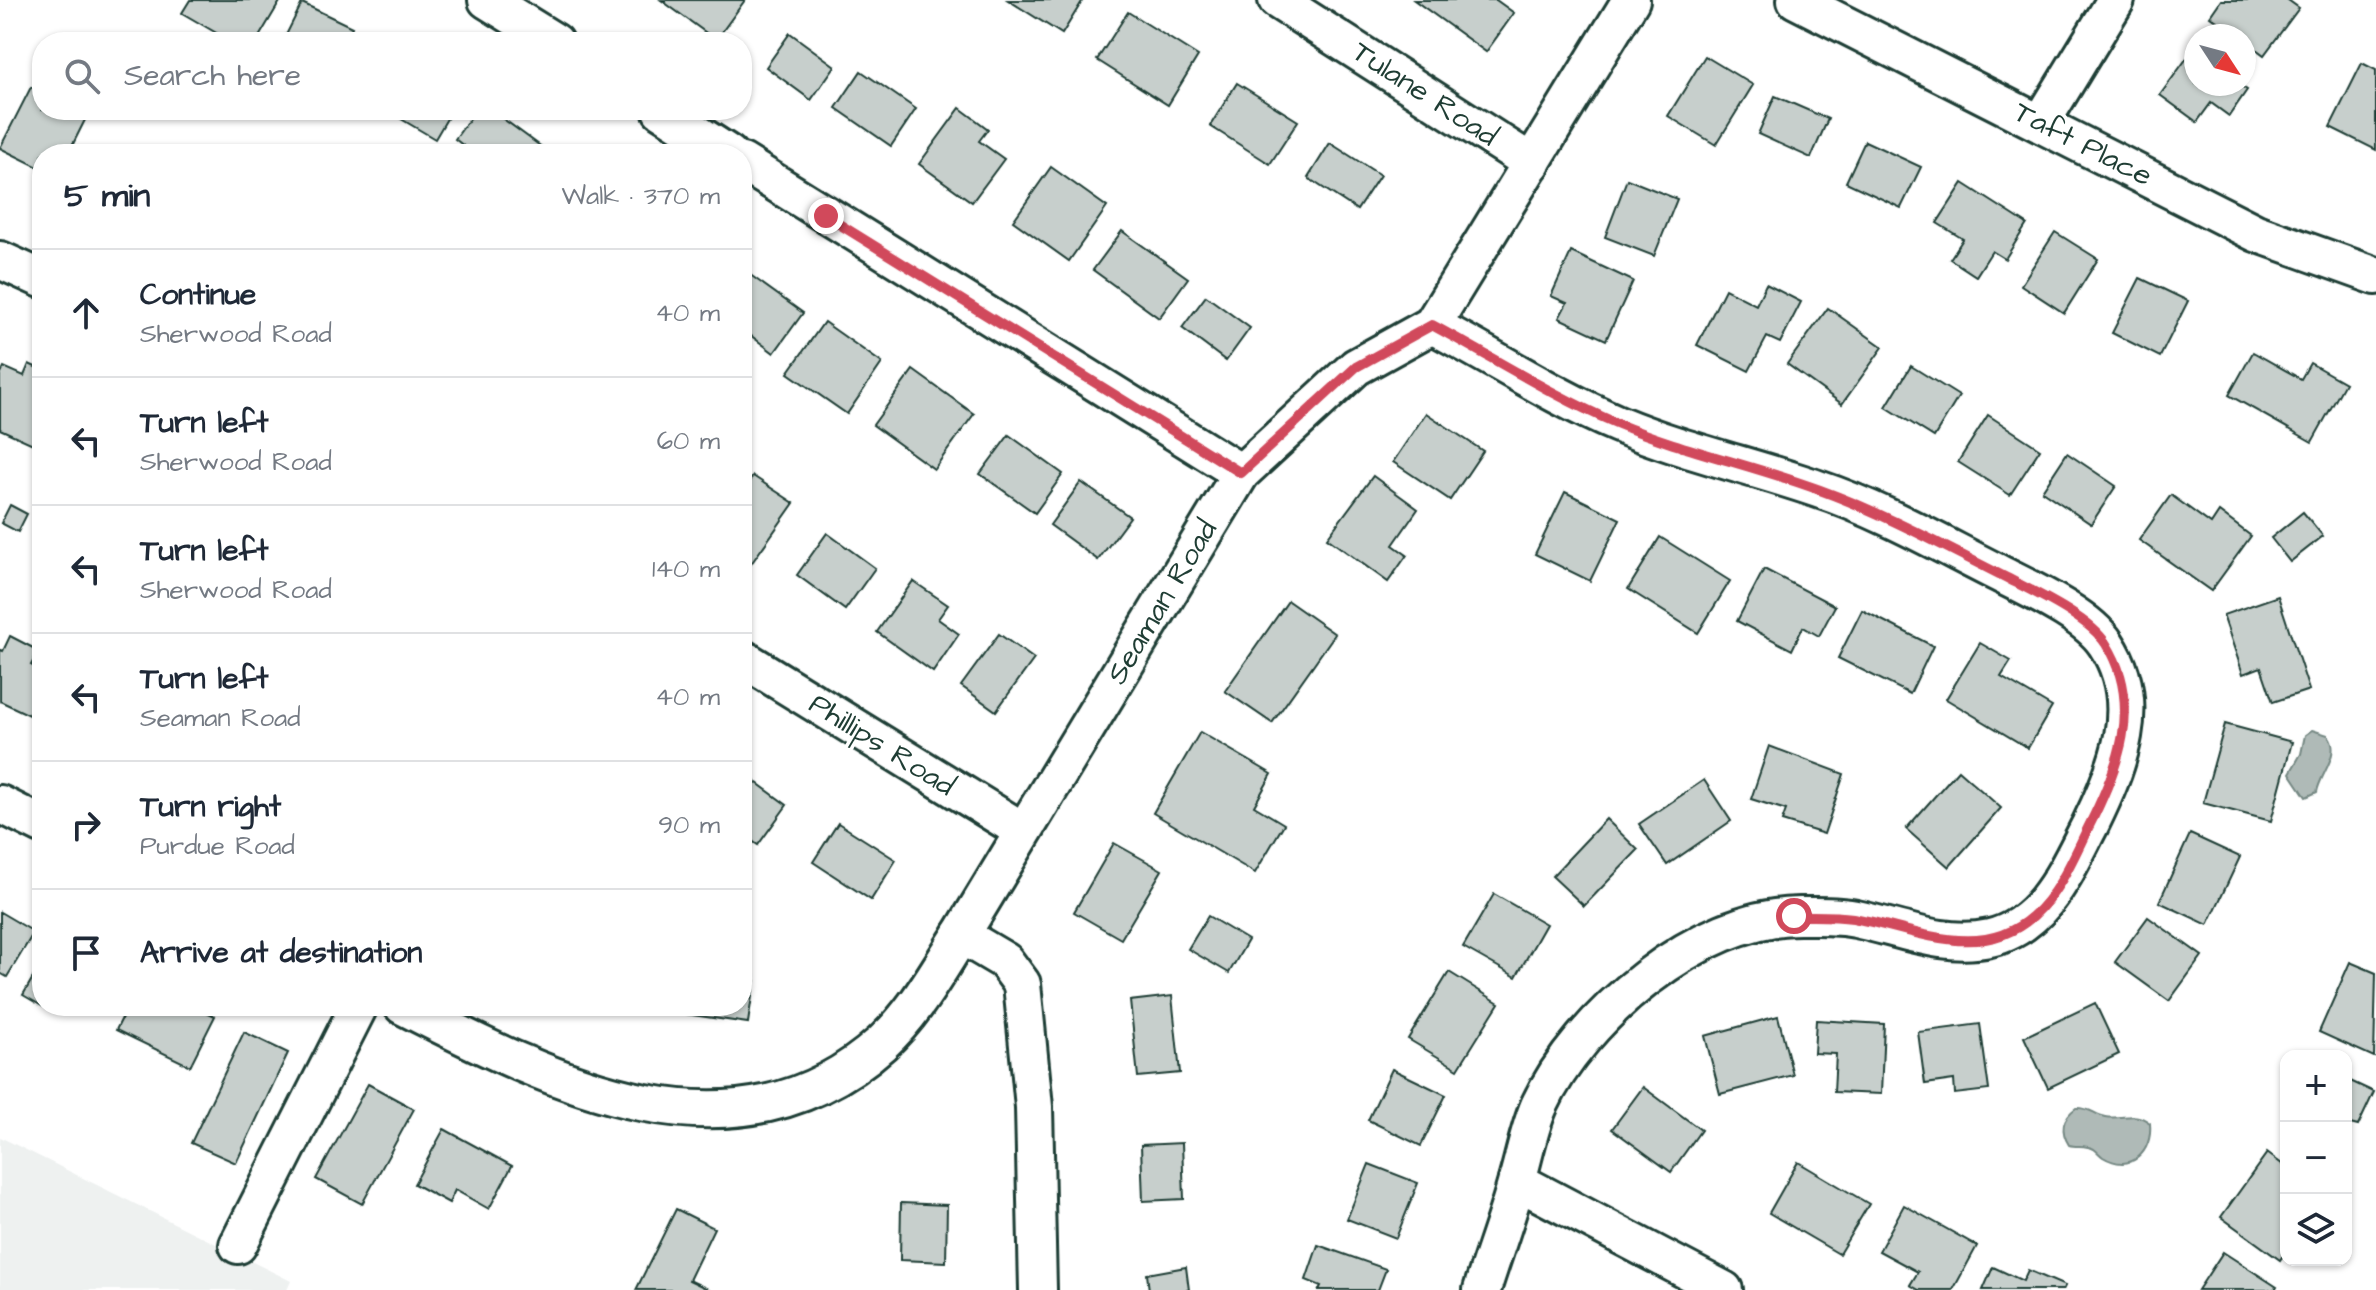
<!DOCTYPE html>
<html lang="en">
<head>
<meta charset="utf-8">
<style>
	:root { --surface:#fff; --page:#f2f2f3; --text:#1f2937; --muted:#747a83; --line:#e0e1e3 }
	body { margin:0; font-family:"Architects Daughter",sans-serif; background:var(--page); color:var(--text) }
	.controls { position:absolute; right:24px; bottom:24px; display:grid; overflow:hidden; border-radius:16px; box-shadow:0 2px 6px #0004 }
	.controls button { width:72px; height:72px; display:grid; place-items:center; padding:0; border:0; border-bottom:2px solid var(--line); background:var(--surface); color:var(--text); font:40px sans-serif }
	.compass { position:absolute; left:2184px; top:24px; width:72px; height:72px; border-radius:50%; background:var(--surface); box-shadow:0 2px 6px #0004; rotate:126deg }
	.stop { position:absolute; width:24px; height:24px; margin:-18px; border:6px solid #d1495b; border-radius:50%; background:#fff }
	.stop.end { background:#d1495b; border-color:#fff; box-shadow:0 2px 8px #0008 }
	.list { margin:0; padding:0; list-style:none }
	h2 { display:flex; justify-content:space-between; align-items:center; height:104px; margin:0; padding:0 32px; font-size:34px }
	h2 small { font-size:26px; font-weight:400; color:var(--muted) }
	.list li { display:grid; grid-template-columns:52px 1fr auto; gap:24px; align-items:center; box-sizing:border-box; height:128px; padding:0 32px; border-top:2px solid var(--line) }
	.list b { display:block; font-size:30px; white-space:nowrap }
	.list p { margin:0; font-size:26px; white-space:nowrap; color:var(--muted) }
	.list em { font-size:26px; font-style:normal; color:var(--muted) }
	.icon { flex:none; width:44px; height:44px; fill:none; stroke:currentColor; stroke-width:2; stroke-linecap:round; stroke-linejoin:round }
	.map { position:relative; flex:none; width:2376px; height:1290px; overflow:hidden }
	.search { position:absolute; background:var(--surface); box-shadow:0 2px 6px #0004; left:32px; top:32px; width:720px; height:88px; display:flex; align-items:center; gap:20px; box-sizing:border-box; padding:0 28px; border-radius:32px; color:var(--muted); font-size:30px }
	.panel { position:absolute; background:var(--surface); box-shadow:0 2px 6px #0004; left:32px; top:144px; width:720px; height:872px; border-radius:32px }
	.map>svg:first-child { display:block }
	.built { fill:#eef1f0 }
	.water { fill:#afbab7; stroke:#758883; stroke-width:2 }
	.building { fill:#c7cfcc; stroke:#1f3d34; stroke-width:2 }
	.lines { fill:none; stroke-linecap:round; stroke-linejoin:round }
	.street-casing { stroke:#1f3d34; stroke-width:42 }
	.street { stroke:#fff; stroke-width:36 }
	.route { stroke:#d1495b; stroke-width:10 }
	.labels { text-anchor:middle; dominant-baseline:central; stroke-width:7; stroke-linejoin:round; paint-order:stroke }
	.street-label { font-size:30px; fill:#1f3d34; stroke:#fff }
</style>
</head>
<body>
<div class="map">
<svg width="2376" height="1290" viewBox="0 0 2376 1290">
	<rect width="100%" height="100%" fill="#fff"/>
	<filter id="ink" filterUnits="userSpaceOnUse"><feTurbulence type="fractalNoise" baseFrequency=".0125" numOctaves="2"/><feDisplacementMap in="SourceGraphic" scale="16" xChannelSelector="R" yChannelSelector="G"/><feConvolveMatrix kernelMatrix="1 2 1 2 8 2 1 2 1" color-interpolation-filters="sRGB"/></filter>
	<g filter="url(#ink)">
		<!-- built -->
		<polygon class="built" points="0,1137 291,1281 287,1290 0,1290"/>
		<!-- water -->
		<g class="water">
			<path d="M2312,730L2328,735C2342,753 2320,774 2317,792L2306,797L2290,773L2301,754L2305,735Z"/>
			<path d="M2076,1108C2090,1107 2094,1115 2106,1117C2124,1120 2134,1110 2150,1123C2153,1152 2131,1174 2103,1157C2100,1155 2097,1151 2094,1149C2086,1145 2077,1147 2069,1145C2060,1131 2062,1118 2076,1108Z"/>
		</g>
		<!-- building -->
		<g class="building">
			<polygon points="190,0 281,0 256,42 232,42 182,13"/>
			<polygon points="661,0 745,0 716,40"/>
			<polygon points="1008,0 1083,0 1062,34"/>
			<polygon points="1414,0 1496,0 1514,13 1486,52"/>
			<polygon points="2221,0 2288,0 2299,8 2264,55 2244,40 2244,36 2238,36 2210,16"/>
			<polygon points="302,3 352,27 345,42 284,39"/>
			<polygon points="1128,12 1198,56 1168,105 1097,60"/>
			<polygon points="790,33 835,66 811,100 766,67"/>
			<polygon points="2192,51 2196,53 2196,84 2238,84 2247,90 2229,116 2211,103 2197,122 2160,95"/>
			<polygon points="1705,56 1753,85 1716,145 1668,116"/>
			<polygon points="2362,63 2376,70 2376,150 2330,127"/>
			<polygon points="861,71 916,109 891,146 836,108"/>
			<polygon points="1237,83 1298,121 1270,164 1210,126"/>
			<polygon points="31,87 42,93 42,110 75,110 87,116 68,154 42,154 42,169 0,148"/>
			<polygon points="1775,96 1828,119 1811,158 1758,134"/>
			<polygon points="960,108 988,129 979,141 1004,159 972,202 919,164"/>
			<polygon points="386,110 452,110 435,139"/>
			<polygon points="476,110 491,110 543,148 538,154 474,154 455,139"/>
			<polygon points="1865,141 1921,167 1901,208 1846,182"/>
			<polygon points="1330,143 1380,175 1357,210 1308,178"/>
			<polygon points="1051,167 1107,207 1069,261 1013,221"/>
			<polygon points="1627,179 1677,199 1654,256 1605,237"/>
			<polygon points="1963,183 2027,224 2005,259 1992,251 1976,276 1950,259 1963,239 1937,223"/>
			<polygon points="1122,231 1188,278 1159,318 1093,270"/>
			<polygon points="2055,232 2098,259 2064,313 2021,285"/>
			<polygon points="1571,252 1633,281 1606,340 1559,318 1567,303 1551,296"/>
			<polygon points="742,269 803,313 774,353 742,329"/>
			<polygon points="2140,278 2188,301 2160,357 2112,333"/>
			<polygon points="1766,284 1801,302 1780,343 1767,337 1749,371 1697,345 1725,289 1756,305"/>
			<polygon points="1206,296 1250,328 1226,361 1182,328"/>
			<polygon points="1828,308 1883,347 1842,404 1787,364"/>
			<polygon points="824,322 882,363 847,414 788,373"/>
			<polygon points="2253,352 2301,379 2310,363 2345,383 2312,442 2229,395"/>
			<polygon points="29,364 42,370 42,430 35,445 0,429 0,375 4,367 24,376"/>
			<polygon points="1911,366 1959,396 1934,437 1886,407"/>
			<polygon points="913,370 974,414 934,469 873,425"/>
			<polygon points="1426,413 1483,451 1450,500 1393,462"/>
			<polygon points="1988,415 2040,449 2010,495 1958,462"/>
			<polygon points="1009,435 1063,474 1035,513 980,474"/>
			<polygon points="2067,453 2116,486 2091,524 2042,491"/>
			<polygon points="753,476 794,503 751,564 742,558 742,492"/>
			<polygon points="1373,476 1418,509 1393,545 1407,555 1388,582 1327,538"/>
			<polygon points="1081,482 1130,517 1098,560 1050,525"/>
			<polygon points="1565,492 1620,519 1590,581 1535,554"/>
			<polygon points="2171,495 2211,524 2219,512 2251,536 2211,591 2139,540"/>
			<polygon points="10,505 27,514 18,532 1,523"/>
			<polygon points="2303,512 2323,536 2290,562 2271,538"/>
			<polygon points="827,533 875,568 845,610 797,575"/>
			<polygon points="1660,537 1730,581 1698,633 1628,589"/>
			<polygon points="1764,569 1835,606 1819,636 1803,627 1792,650 1737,621"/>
			<polygon points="913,581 948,605 938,619 959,634 933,672 877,632"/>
			<polygon points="2278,596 2309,690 2273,702 2261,667 2243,674 2223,615"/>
			<polygon points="1288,601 1335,634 1272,723 1225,691"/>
			<polygon points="1862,610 1933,646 1910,694 1838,658"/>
			<polygon points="999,634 1034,659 996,711 961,686"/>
			<polygon points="10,636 39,651 31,665 42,671 42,711 38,719 0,701 0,650 3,651"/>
			<polygon points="1980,643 2011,661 2001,677 2052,707 2028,748 1946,699"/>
			<polygon points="2225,724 2292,742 2271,821 2203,803"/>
			<polygon points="1200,732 1272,774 1254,806 1284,824 1255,873 1153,813"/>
			<polygon points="1769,746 1844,774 1824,834 1782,821 1786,810 1751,799"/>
			<polygon points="1958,770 2001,808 1949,867 1906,829"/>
			<polygon points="742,772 787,805 758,845 742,834"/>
			<polygon points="1704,780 1731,821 1667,865 1639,824"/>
			<polygon points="1606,819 1638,850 1584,906 1552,876"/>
			<polygon points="838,823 896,860 871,900 813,862"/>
			<polygon points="2190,834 2240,857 2208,925 2159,902"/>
			<polygon points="1114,843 1162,870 1121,939 1074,912"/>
			<polygon points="1494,894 1546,924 1516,977 1463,947"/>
			<polygon points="0,912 34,932 7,977 0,973"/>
			<polygon points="1208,916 1248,940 1229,973 1188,949"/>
			<polygon points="2148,917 2202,956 2169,1001 2115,962"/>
			<polygon points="42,962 42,1006 23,995"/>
			<polygon points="2350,962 2376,973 2374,1057 2319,1032"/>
			<polygon points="1449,972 1499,1003 1458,1069 1408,1039"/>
			<polygon points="742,974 755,976 748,1023 664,1011 664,1006 742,1006"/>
			<polygon points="1172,996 1180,1073 1138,1077 1130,1001"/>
			<polygon points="2095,1003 2119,1054 2048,1088 2024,1037"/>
			<polygon points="128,1006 194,1006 215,1016 190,1066 116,1030"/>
			<polygon points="1778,1016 1793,1075 1720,1094 1705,1036"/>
			<polygon points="1816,1020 1884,1024 1881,1094 1834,1092 1836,1054 1814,1053"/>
			<polygon points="1980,1024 1989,1090 1955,1094 1954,1080 1925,1084 1918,1032"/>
			<polygon points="244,1032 288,1053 236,1163 191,1143"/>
			<polygon points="1392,1069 1446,1095 1421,1146 1368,1120"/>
			<polygon points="2346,1079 2374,1092 2358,1126 2346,1123"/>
			<polygon points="368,1084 414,1109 362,1204 316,1179"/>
			<polygon points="1643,1087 1701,1130 1671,1172 1612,1129"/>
			<polygon points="444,1129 512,1166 489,1209 455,1190 449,1203 414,1184"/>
			<polygon points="1182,1143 1184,1199 1143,1201 1141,1145"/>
			<polygon points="2267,1153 2286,1167 2286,1251 2280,1260 2221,1217"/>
			<polygon points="1798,1162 1869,1204 1839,1254 1769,1213"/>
			<polygon points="1369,1164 1418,1183 1396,1238 1347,1219"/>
			<polygon points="901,1203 947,1205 946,1262 900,1260"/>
			<polygon points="1904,1205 1977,1246 1953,1290 1919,1290 1910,1285 1918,1272 1879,1251"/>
			<polygon points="676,1209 714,1228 689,1280 710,1290 636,1290"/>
			<polygon points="1318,1245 1386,1269 1378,1290 1319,1290 1321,1286 1306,1280"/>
			<polygon points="2223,1252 2277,1287 2275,1290 2198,1290"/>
			<polygon points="1186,1267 1189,1290 1149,1290 1147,1274"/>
			<polygon points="1993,1267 2023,1281 2028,1270 2065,1286 2063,1290 1983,1290"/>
		</g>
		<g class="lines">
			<!-- street casing -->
			<g class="street-casing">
				<g id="street">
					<polyline points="487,0 555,42"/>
					<polyline points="1277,0 1532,163"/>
					<polyline points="1796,0 2256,233 2376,276"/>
					<polyline points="661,110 729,154"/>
					<polyline points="2041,123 2116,0"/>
					<polyline points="742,162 1241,473"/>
					<polyline points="0,260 42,279"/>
					<path d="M1432,325C1493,357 1554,397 1618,424C1683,451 1751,466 1818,489C1881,510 1940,544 2000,574C2031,590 2087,615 2106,644C2145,703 2118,768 2090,825C2067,869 2044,926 1990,938C1944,948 1900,928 1856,919C1839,915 1819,916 1801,916C1700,915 1579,1018 1539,1106C1529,1129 1525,1153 1518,1177C1508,1215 1494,1252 1482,1290"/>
					<polyline points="742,658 1023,831"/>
					<polyline points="0,804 42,825"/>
					<polyline points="961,935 1005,961 1022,984 1034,1107 1038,1290"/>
					<path d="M403,1006C552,1082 735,1175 882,1043C915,1013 937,972 961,935L1241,473L1356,367L1432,325L1631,0"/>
					<polyline points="1517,1181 1724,1290"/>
					<polyline points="238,1245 359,1006"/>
				</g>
			</g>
			<!-- street -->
			<use href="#street" class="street"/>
		</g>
	</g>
	<g class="lines" filter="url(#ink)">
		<!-- route -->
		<path class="route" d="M826,216L1241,473L1356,367L1432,325C1492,357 1553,396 1616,423C1683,451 1753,465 1820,490C1886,514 1947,548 2009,579C2036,593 2090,618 2106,644C2144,705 2118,769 2088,828C2073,858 2059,893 2033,916C1980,964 1912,928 1853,918C1834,915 1813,916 1794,916"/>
	</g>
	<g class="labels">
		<!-- street labels -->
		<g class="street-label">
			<text transform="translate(1425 94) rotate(33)">Tulane Road</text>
			<text transform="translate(2083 144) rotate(27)">Taft Place</text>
			<text transform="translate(1162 602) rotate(-59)">Seaman Road</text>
			<text transform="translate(882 745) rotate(32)">Phillips Road</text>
		</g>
	</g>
</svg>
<div class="controls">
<button>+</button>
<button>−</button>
<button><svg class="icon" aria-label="layers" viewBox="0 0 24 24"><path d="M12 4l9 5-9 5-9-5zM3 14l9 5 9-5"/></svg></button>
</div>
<svg class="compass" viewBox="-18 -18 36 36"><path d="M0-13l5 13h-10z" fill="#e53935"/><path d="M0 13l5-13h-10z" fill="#747a83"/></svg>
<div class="stop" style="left:1794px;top:916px"></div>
<div class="stop end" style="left:826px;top:216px"></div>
<div class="search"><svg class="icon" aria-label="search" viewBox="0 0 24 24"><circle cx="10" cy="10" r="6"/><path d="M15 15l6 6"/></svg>Search here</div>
<section class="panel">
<h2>5 min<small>Walk · 370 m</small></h2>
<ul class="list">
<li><svg class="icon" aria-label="ahead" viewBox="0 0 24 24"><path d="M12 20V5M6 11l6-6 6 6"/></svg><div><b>Continue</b><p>Sherwood Road</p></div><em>40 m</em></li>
<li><svg class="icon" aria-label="left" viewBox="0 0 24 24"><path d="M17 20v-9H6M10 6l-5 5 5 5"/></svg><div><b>Turn left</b><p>Sherwood Road</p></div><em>60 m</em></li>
<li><svg class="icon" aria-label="left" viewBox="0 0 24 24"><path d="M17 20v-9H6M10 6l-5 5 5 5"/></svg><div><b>Turn left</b><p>Sherwood Road</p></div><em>140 m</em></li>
<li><svg class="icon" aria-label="left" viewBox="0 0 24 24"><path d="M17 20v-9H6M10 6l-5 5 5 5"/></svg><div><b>Turn left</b><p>Seaman Road</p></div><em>40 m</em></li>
<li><svg class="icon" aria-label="right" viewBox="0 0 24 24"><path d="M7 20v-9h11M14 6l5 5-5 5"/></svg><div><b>Turn right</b><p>Purdue Road</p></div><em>90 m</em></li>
<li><svg class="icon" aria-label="arrive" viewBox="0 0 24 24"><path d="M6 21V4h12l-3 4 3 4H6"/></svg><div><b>Arrive at destination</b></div></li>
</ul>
</section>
</div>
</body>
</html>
